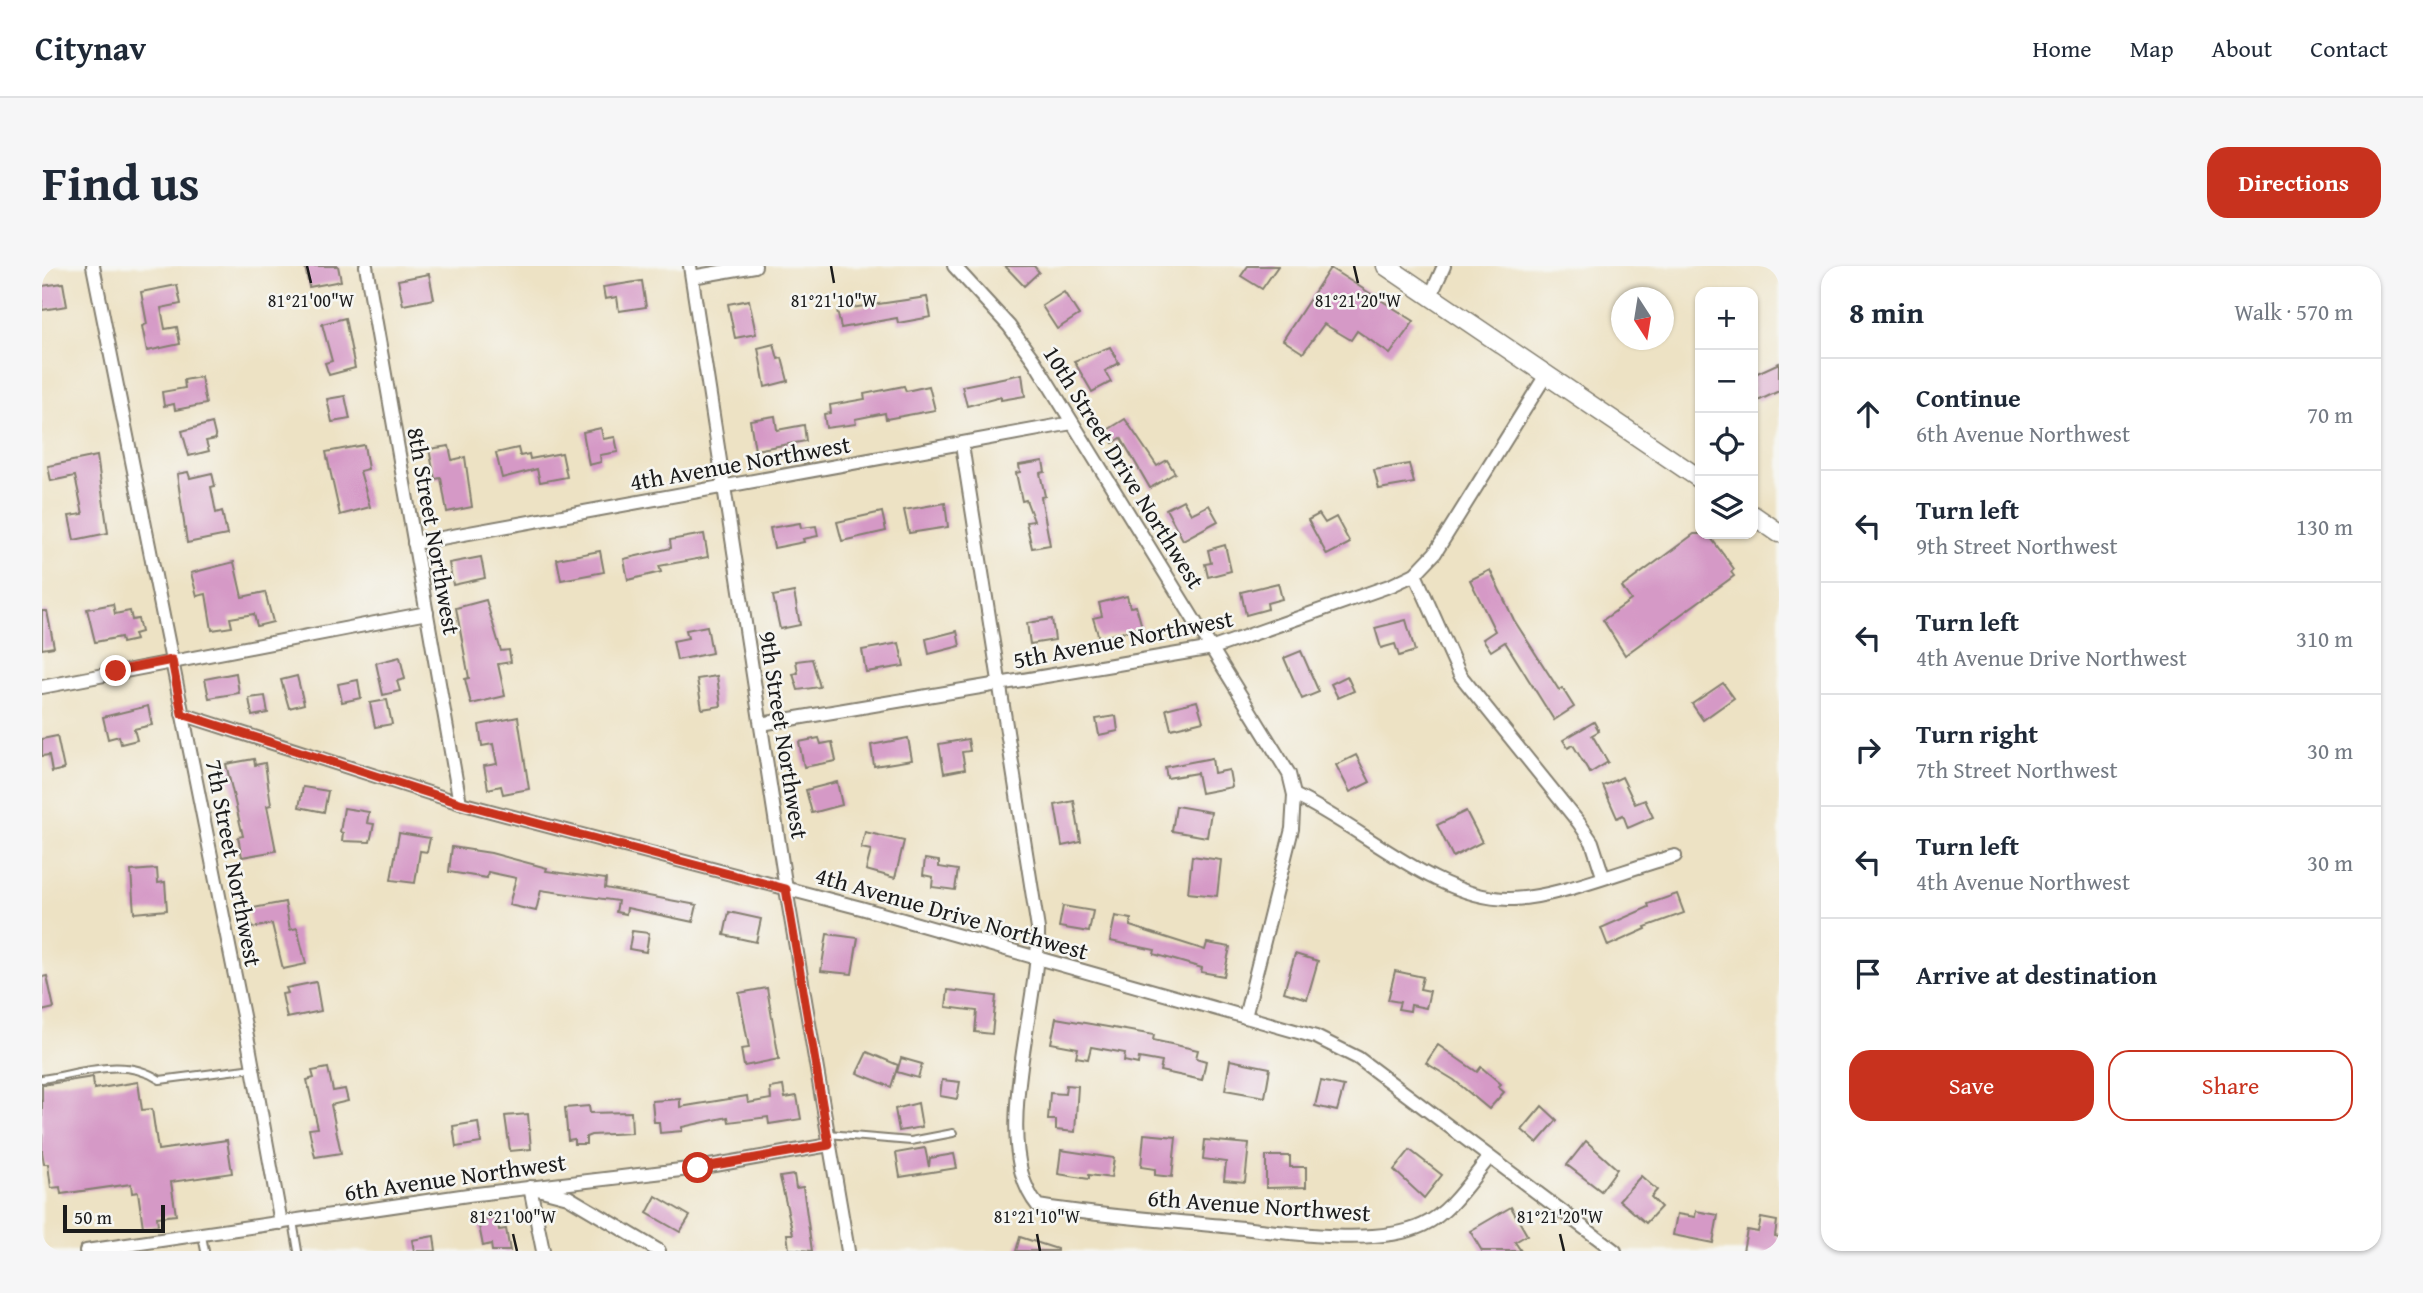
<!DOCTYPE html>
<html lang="en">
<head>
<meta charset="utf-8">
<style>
	:root { --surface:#fff; --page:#f6f6f7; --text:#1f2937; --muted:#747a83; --line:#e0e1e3; --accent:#c8321e }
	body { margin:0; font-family:"Gentium Book Plus",serif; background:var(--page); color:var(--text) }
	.controls { position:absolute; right:21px; top:21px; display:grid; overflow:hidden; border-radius:14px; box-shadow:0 2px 5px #0004 }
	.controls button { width:63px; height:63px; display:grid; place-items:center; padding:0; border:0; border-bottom:2px solid var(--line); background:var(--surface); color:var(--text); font:35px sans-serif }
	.compass { position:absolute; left:1569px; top:21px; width:63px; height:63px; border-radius:50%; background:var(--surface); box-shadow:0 2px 5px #0004; rotate:168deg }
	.scale { position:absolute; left:21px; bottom:18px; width:102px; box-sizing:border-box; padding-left:7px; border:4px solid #1c1c1c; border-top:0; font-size:19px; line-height:24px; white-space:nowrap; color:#1c1c1c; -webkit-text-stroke:5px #f6f6f2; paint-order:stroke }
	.stop { position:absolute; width:21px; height:21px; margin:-16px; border:5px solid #c8321e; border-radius:50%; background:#fff }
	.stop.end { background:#c8321e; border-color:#fff; box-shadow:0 2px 7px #0008 }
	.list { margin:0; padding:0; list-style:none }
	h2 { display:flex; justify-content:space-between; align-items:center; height:91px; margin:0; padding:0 28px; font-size:30px }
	h2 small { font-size:23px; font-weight:400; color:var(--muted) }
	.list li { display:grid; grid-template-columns:46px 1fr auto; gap:21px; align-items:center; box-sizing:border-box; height:112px; padding:0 28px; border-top:2px solid var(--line) }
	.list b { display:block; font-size:26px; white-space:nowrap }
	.list p { margin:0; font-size:23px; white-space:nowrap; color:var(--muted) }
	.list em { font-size:23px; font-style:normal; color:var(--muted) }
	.actions { display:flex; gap:14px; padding:21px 28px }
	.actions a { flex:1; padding:16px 0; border:2px solid var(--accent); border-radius:21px; text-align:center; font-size:24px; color:var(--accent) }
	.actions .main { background:var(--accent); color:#fff }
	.icon { flex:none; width:38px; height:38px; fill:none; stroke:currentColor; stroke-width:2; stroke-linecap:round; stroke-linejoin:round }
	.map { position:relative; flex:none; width:1737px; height:985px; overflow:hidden; border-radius:21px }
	header { display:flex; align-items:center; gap:42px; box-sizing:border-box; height:98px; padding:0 35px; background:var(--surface); border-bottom:2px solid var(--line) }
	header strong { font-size:33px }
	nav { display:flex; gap:38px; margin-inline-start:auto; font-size:24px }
	.intro { display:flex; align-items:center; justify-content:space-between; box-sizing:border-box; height:168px; padding:0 42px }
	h1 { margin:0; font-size:49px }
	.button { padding:18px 32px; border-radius:21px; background:var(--accent); color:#fff; font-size:24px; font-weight:700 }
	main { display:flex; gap:42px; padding:0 42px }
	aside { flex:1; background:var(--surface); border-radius:21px; box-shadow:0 2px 5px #0004 }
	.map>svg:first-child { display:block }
	.building { fill:#d599c6 }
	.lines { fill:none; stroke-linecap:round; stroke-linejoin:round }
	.service-casing { stroke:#847f70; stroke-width:10 }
	.minor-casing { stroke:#847f70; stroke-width:16 }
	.secondary-casing { stroke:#847f70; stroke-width:21 }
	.service { stroke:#fff; stroke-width:6 }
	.minor { stroke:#fff; stroke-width:12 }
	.secondary { stroke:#fff; stroke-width:18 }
	.route { stroke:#c8321e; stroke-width:9 }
	.ticks { fill:none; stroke:#1c1c1c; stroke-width:2.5 }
	.labels { text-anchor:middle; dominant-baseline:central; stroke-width:5; stroke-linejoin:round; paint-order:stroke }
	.street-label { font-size:24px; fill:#1c1c1c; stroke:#f6f6f2 }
	.ticks-label { font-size:18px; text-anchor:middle; fill:#1c1c1c; stroke:#f6f6f2; stroke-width:5; stroke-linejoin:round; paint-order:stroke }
</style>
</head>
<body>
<header>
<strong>Citynav</strong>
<nav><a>Home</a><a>Map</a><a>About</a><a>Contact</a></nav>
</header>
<div class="intro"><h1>Find us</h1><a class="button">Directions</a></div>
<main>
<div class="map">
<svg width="1737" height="985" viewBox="0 0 1737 985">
	<rect width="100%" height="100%" fill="#f6f6f2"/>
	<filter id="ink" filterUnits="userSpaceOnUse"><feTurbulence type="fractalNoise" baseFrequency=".0143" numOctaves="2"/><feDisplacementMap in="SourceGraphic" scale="14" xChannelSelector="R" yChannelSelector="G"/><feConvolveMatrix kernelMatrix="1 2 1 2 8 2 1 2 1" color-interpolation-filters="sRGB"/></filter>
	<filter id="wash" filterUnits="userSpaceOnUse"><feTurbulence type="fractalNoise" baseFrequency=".00686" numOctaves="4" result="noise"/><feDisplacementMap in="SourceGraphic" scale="28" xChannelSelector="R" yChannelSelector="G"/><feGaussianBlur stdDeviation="1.57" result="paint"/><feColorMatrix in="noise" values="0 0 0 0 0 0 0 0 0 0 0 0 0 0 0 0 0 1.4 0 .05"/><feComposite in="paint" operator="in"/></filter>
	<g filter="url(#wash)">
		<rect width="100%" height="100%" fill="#ede2c4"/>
		<g id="blocks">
			<!-- building -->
			<g class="building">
				<polygon points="263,0 296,0 299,15 267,21"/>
				<polygon points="963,0 992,0 997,6 982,20"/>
				<polygon points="1206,0 1236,0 1220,23 1199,10"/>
				<polygon points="1288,2 1372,55 1348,88 1315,65 1309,74 1282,58 1261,87 1241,74"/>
				<polygon points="387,8 392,33 361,39 356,14"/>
				<polygon points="600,15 604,41 577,45 575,31 563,33 561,21"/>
				<polygon points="21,17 25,40 0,44 0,20"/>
				<polygon points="135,19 139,38 119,42 123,63 135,61 138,78 105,85 100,60 105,58 99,26"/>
				<polygon points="1022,26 1037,49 1015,63 1000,40"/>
				<polygon points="885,31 889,51 856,57 855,52 799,62 795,44"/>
				<polygon points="707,34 714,68 693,72 686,38"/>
				<polygon points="303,52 313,102 287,109 283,97 290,95 280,58"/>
				<polygon points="732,78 736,93 740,92 746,115 723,121 716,82"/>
				<polygon points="1068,81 1077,97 1063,105 1069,116 1050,126 1032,95"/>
				<polygon points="1737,97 1737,125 1716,135 1711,125 1711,109"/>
				<polygon points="980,108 983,130 959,134 959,131 925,140 920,120"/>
				<polygon points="159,111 164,138 133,144 132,138 122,140 120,126 143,122 142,114"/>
				<polygon points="862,120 864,125 887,120 893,144 844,153 843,147 813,153 814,158 784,162 782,148 789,147 788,139 823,133 822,128"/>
				<polygon points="303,130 308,153 290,156 285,133"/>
				<polygon points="733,150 735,164 762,159 764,175 713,184 708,154"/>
				<polygon points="1083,153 1115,200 1125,194 1133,207 1108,222 1079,172 1071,177 1064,165"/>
				<polygon points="170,157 174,173 164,175 167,185 147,190 140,165"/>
				<polygon points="559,162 561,173 573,171 576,186 558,189 559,196 547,199 541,166"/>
				<polygon points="322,179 326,203 318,205 328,241 298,249 284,186"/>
				<polygon points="407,180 410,194 423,191 430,241 405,246 399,212 393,213 387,183"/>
				<polygon points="476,182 478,190 487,188 488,193 520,187 525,211 498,216 495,203 460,212 454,187"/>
				<polygon points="55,190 66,267 32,274 27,250 41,248 33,210 9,215 6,200"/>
				<polygon points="1001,195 1003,206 998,207 1003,230 999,231 1008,279 990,282 984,256 992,255 984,234 980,235 974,207 978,206 977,199"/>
				<polygon points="1367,198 1372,217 1337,223 1332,204"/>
				<polygon points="146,206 148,212 170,207 173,220 169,221 174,247 180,245 185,269 145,277 135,208"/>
				<polygon points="1141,234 1149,248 1167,239 1176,255 1141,274 1124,243"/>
				<polygon points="903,237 906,261 867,267 862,244"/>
				<polygon points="840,246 844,265 800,275 795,256"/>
				<polygon points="1277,248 1283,257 1294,251 1308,277 1285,289 1266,254"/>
				<polygon points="758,257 759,262 774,260 776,270 761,273 762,276 732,282 728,262"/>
				<polygon points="662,268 666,291 617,300 619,306 586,314 582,293 629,282 628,274"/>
				<polygon points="1652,268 1666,268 1692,303 1689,306 1692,310 1583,389 1561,354 1589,334 1580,321"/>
				<polygon points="1183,279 1189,305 1166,311 1163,298 1169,297 1166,284"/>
				<polygon points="558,285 562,306 519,314 515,293"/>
				<polygon points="439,291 443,312 411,319 407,297"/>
				<polygon points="192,296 200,331 223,326 231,356 215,360 212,348 188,352 190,361 170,364 164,328 155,330 149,307"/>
				<polygon points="1448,304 1472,354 1517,424 1520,422 1532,441 1512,454 1463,376 1449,385 1441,373 1453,365 1428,314"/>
				<polygon points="1236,317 1240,333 1225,337 1226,343 1204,349 1199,326"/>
				<polygon points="752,326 758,359 738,363 731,330"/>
				<polygon points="1085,330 1088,341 1094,340 1100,361 1057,372 1051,352 1060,350 1057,337"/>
				<polygon points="444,334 459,385 467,384 469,396 456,398 463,430 429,438 423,413 427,412 414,342"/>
				<polygon points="71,338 73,348 88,345 90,354 96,353 99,366 92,368 94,374 80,377 79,371 53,376 45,343"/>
				<polygon points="0,345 5,345 12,381 0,383"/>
				<polygon points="1010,353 1013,374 988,378 985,357"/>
				<polygon points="1364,354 1373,385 1357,390 1353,378 1339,382 1333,362"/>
				<polygon points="665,360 670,387 635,394 631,375 646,372 644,364"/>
				<polygon points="915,365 918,380 887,388 884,373"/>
				<polygon points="857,377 862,400 824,406 820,384"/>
				<polygon points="1259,385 1277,426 1260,433 1242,392"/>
				<polygon points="358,391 363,413 355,415 358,425 341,429 334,397"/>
				<polygon points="770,393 778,421 756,424 751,408 756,407 754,395"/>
				<polygon points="194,407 197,427 167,432 163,413"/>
				<polygon points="255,410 262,438 247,442 239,414"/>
				<polygon points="675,410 679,440 660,443 655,413"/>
				<polygon points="1305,410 1312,425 1296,432 1289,418"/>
				<polygon points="316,414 319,432 300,436 296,418"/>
				<polygon points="1681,417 1692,432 1661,454 1650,438"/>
				<polygon points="223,430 226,447 210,450 207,432"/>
				<polygon points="345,434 350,458 333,461 328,437"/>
				<polygon points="1155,435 1161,455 1129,463 1124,443"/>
				<polygon points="106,440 110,459 92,463 95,474 79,478 77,470 66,473 61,451"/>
				<polygon points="1074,450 1076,465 1057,469 1054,453"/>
				<polygon points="476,451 487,523 461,528 459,520 446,523 442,500 455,498 451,478 440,480 437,459"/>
				<polygon points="1552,456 1557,465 1550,469 1566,496 1548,507 1531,479 1526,482 1521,474"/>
				<polygon points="15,470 22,503 10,506 7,489 0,490 0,473"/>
				<polygon points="777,472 779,478 790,476 794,495 762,501 757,476"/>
				<polygon points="866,472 870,494 832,500 829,479"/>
				<polygon points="926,473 928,485 920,486 923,503 902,507 897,478"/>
				<polygon points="1314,489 1328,516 1308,526 1294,499"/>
				<polygon points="1170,492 1172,507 1187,504 1190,521 1159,527 1155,507 1125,512 1123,501"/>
				<polygon points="212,493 213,499 223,497 229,539 225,540 234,585 200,591 196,571 201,570 184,498"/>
				<polygon points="1580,511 1593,538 1603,534 1611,551 1586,562 1581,549 1575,552 1561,520"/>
				<polygon points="795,516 800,539 770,547 764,524"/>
				<polygon points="261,521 286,525 282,546 257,541"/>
				<polygon points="1032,535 1039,576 1020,580 1013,539"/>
				<polygon points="1134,540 1169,546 1165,571 1130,565"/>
				<polygon points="302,542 327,546 325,557 332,558 328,576 300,575 301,567 298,566"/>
				<polygon points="1424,545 1440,576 1411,591 1395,559"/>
				<polygon points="823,566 862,575 853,612 824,604 829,584 819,582"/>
				<polygon points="357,567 388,572 385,586 378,585 373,617 349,614"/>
				<polygon points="410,581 449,587 505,602 504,605 564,613 563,622 655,639 651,656 585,642 584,648 574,646 576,635 499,624 494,645 467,639 474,612 446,606 445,612 407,606"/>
				<polygon points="1150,590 1179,594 1175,630 1146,627"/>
				<polygon points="883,593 897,595 897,601 916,604 913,624 890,621 891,611 881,609"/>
				<polygon points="115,603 116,617 123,616 125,644 92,647 89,605"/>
				<polygon points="1635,628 1642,647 1603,661 1604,663 1566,680 1559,662 1607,641 1606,638"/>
				<polygon points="243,636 248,664 255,662 264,698 241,703 230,658 210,662 206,643"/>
				<polygon points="1021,640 1051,645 1047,666 1017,661"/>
				<polygon points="687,646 719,653 714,676 682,669"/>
				<polygon points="1073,650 1089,653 1088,660 1163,684 1165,677 1188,681 1182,710 1159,706 1160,702 1112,688 1113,684 1068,675"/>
				<polygon points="590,665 607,667 604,686 587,683"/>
				<polygon points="785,668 816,672 810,708 779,705"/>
				<polygon points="1253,688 1276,695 1265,733 1242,726"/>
				<polygon points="1353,705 1381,711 1378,723 1388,725 1384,742 1369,739 1368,745 1356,743 1358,736 1346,734"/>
				<polygon points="5,710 12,742 0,745 0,711"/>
				<polygon points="274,716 279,745 245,752 240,728 246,727 244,722"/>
				<polygon points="725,722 737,793 702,800 699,783 707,782 697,727"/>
				<polygon points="906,724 954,730 950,768 933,766 935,745 904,741"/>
				<polygon points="1014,752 1112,769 1111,774 1156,784 1154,792 1164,795 1160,814 1118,805 1120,796 1097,792 1096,798 1082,795 1083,787 1049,781 1046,793 1034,791 1036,782 1009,777"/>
				<polygon points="1396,779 1435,806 1439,801 1459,818 1456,821 1462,826 1447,843 1412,814 1384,797"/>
				<polygon points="825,786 856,799 849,821 815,807"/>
				<polygon points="859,792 880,798 876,812 855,806"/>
				<polygon points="1188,794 1228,802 1223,831 1183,824"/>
				<polygon points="286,802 291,825 303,823 306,835 289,839 299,887 273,891 267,863 276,862 265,814 272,812 270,805"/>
				<polygon points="51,811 52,823 96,816 100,844 110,843 116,884 185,874 190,907 129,916 134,949 115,951 116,959 101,961 96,926 90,927 89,918 19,928 18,921 9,922 6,898 2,898 0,886 0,819"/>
				<polygon points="900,814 918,816 915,833 898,830"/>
				<polygon points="1279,815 1302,820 1295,845 1273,840"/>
				<polygon points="1024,819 1036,820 1033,866 1014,864 1014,854 1006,854 1008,827 1023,828"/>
				<polygon points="741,820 743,832 755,830 759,853 727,858 726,851 687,856 686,851 640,861 640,865 618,867 617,856 612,856 610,835 638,833 638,841 705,830 706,837 729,833 728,822"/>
				<polygon points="876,837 880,861 857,865 853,843"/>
				<polygon points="547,840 548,847 589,846 590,867 549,869 544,871 544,878 532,878 532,873 526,874 523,842"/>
				<polygon points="1500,840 1515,854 1495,877 1480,864"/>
				<polygon points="486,848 489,883 468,885 463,850"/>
				<polygon points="436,856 439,877 414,881 411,860"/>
				<polygon points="1102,868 1134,871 1130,911 1113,909 1113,903 1099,901"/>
				<polygon points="1163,874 1207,878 1203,916 1182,914 1184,896 1161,893"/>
				<polygon points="1544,875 1575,903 1559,925 1525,899"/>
				<polygon points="883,882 887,901 888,892 912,888 915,902 858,911 854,887"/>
				<polygon points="1019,884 1072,892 1069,912 1047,909 1047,913 1016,908"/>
				<polygon points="1368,884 1400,909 1382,932 1352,904"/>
				<polygon points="1224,890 1248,890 1248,901 1264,901 1264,921 1224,922"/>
				<polygon points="752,909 754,922 761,921 770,985 747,983 745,968 751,968 738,911"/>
				<polygon points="1599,910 1615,924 1609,931 1619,941 1604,957 1577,934"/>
				<polygon points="614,930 648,950 638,966 605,947"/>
				<polygon points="1469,941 1485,969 1473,976 1479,985 1440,985 1428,965"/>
				<polygon points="1654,945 1676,949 1671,977 1631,969 1635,948 1653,951"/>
				<polygon points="455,952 457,964 464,963 468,985 450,985 449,978 441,980 436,955"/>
				<polygon points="1719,952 1735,955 1733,970 1737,971 1737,985 1701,985 1705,964 1716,966"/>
				<polygon points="392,970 394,985 372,985 370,974"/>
				<polygon points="978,971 1015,983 1015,985 974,985"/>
			</g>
		</g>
	</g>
	<g filter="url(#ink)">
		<use href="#blocks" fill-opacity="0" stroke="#847f70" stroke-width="2"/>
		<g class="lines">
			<!-- service casing -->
			<g class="service-casing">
				<g id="service">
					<path d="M0,813C41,807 82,790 118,814L211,802"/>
					<polyline points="786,868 869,875 911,867"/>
					<polyline points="251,955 256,985"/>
					<polyline points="160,970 163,985"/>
				</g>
			</g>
			<!-- minor casing -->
			<g class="minor-casing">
				<g id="minor">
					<polyline points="51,0 207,780 239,957"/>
					<polyline points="324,0 418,537"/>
					<polyline points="648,0 744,623 806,985"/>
					<polyline points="912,0 967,60 993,96 1247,508 1252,529 1250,563 1203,751"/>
					<polyline points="650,11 713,0"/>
					<polyline points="1389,29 1402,0"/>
					<path d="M920,179L996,663C998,739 946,881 996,940C1057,950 1119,954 1181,960C1234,965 1333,982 1381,959C1409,946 1427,916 1447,892"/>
					<polyline points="372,277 1030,157"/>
					<polyline points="1373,308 1418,409 1537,557 1550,576 1561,610"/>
					<polyline points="0,421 385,347"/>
					<polyline points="140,448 418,537 819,642 1274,771 1316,792 1573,985"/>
					<polyline points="719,458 1171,382 1350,319 1373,308 1393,287 1504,109"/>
					<path d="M1252,529C1318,559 1393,633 1467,633C1513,633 1586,602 1633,590"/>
					<polyline points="44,985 426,929 656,902 787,879"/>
					<polyline points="501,985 488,921 526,931 617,985"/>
				</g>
			</g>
			<!-- secondary casing -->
			<g class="secondary-casing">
				<g id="secondary">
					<polyline points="1344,0 1658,213"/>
					<polyline points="1711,249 1737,267"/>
				</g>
			</g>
			<!-- service -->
			<use href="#service" class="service"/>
			<!-- minor -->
			<use href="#minor" class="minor"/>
			<!-- secondary -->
			<use href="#secondary" class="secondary"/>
		</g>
	</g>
	<g class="lines" filter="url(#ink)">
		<!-- route -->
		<polyline class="route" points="74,405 130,394 140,448 418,537 744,623 787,879 656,902"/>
	</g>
	<!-- ticks -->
	<path class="ticks" d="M265,0L269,17M789,0L792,17M1312,0L1316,17M471,968L475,985M995,968L998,985M1518,968L1522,985"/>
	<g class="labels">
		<!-- street labels -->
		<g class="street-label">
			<text transform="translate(698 197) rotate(-10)">4th Avenue Northwest</text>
			<text transform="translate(1082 201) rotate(58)">10th Street Drive Northwest</text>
			<text transform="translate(392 265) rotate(80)">8th Street Northwest</text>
			<text transform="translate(1081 373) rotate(-11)">5th Avenue Northwest</text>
			<text transform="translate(742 469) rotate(81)">9th Street Northwest</text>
			<text transform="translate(192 597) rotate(79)">7th Street Northwest</text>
			<text transform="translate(910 647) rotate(16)">4th Avenue Drive Northwest</text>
			<text transform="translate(413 911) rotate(-8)">6th Avenue Northwest</text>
			<text transform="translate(1217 939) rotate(4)">6th Avenue Northwest</text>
		</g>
	</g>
	<g class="ticks-label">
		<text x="269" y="41">81°21'00"W</text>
		<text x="792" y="41">81°21'10"W</text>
		<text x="1316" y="41">81°21'20"W</text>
		<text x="471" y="957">81°21'00"W</text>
		<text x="995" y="957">81°21'10"W</text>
		<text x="1518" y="957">81°21'20"W</text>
	</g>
</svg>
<div class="controls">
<button>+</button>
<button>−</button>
<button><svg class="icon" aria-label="locate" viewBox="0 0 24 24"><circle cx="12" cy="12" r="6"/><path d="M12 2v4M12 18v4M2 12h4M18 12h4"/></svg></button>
<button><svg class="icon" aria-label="layers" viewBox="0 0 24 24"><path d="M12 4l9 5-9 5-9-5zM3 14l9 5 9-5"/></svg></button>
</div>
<svg class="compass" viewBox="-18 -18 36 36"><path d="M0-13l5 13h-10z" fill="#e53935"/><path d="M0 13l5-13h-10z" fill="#747a83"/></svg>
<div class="scale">50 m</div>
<div class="stop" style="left:656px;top:902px"></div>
<div class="stop end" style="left:74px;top:405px"></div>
</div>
<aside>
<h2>8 min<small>Walk · 570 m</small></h2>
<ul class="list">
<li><svg class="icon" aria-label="ahead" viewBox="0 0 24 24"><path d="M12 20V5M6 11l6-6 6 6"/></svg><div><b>Continue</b><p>6th Avenue Northwest</p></div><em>70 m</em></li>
<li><svg class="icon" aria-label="left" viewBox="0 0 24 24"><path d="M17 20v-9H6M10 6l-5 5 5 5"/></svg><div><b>Turn left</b><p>9th Street Northwest</p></div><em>130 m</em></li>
<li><svg class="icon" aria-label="left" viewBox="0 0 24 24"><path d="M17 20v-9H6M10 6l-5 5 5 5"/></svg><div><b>Turn left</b><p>4th Avenue Drive Northwest</p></div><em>310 m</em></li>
<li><svg class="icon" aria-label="right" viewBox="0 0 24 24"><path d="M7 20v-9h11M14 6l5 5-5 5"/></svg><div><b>Turn right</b><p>7th Street Northwest</p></div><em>30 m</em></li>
<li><svg class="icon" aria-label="left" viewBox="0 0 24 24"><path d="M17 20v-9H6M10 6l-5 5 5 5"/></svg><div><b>Turn left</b><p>4th Avenue Northwest</p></div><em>30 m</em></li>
<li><svg class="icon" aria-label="arrive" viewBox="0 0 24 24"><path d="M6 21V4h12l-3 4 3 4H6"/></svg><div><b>Arrive at destination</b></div></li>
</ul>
<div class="actions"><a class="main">Save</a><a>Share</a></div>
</aside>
</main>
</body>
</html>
